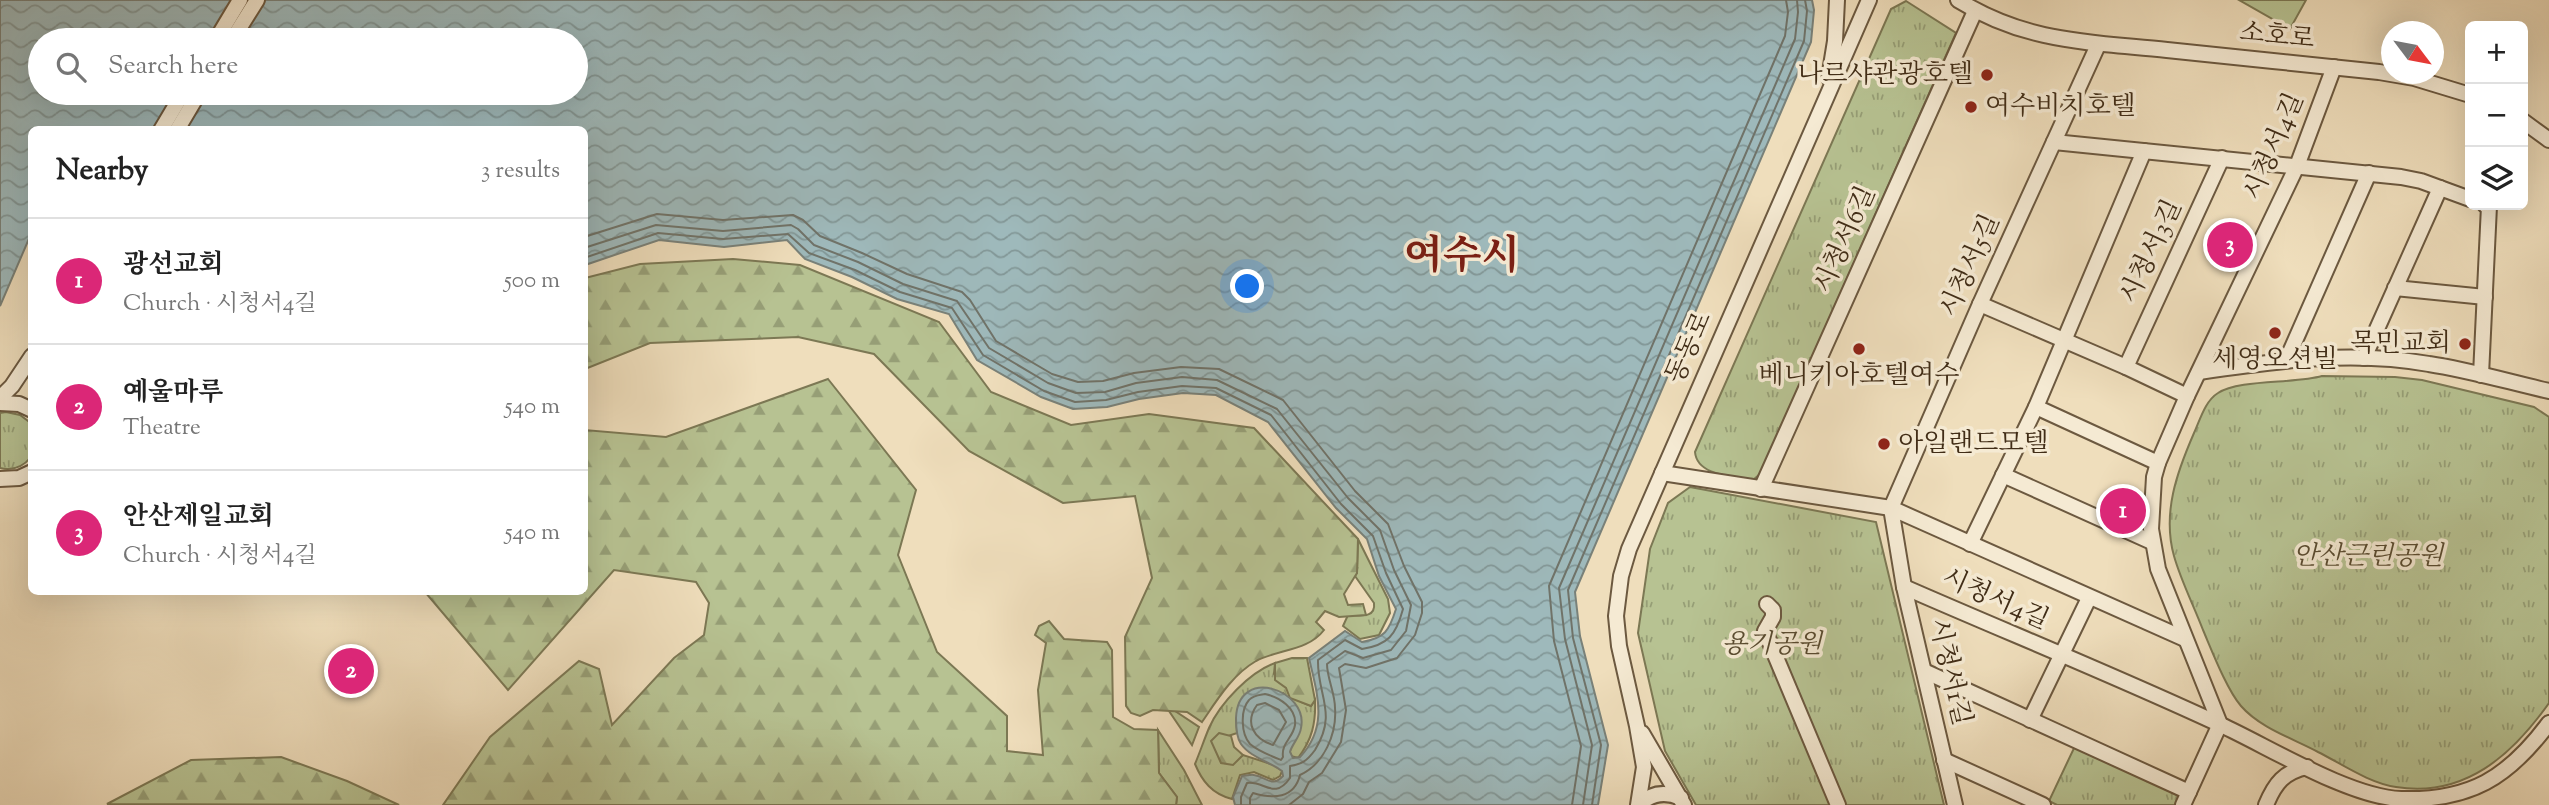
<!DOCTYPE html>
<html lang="en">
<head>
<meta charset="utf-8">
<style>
	:root { --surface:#fff; --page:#f2f2f2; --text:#222; --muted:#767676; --line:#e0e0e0; --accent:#db2777 }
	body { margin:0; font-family:"Sorts Mill Goudy","Noto Serif KR",serif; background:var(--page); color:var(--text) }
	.controls { position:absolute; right:21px; top:21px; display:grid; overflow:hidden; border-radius:10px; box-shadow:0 7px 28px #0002 }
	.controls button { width:63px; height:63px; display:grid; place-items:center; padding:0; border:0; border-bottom:2px solid var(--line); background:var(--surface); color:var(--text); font:35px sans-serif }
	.compass { position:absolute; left:2381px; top:21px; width:63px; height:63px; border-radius:50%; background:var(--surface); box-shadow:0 7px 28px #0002; rotate:122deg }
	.you { position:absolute; left:1248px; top:287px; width:24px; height:24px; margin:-18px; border:5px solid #fff; border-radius:50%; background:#1a73e8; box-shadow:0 0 0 10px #1a73e833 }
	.badge { display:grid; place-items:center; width:46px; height:46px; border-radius:50%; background:var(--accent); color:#fff; font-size:23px; font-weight:700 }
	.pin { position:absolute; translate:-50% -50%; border:4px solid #fff; box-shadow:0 2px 7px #0006 }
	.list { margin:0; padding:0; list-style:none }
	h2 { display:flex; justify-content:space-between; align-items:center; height:91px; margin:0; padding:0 28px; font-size:30px }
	h2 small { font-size:23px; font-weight:400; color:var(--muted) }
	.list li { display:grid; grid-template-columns:46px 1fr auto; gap:21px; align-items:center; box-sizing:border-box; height:126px; padding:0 28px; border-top:2px solid var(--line) }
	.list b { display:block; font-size:26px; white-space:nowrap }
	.list p { margin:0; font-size:23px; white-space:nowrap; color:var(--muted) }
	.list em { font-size:23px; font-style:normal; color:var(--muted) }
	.icon { flex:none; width:38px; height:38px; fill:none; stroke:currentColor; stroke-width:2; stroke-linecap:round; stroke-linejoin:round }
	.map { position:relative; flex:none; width:2549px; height:805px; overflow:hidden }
	.search { position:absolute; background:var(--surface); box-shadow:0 7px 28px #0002; left:28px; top:28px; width:560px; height:77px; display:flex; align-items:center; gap:18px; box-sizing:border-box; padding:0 24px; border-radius:38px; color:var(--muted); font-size:26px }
	.panel { position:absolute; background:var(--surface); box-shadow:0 7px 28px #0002; left:28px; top:126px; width:560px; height:469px; border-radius:10px }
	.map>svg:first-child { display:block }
	.grass { fill:url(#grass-tufts); stroke:#7c7854; stroke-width:2 }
	.forest { fill:url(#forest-firs); stroke:#7c7854; stroke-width:2 }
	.garden { fill:#b7c292; stroke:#7c7854; stroke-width:2 }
	.water { fill:url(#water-waves); stroke:#798179; stroke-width:2; fill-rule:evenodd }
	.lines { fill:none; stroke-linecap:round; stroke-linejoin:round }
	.shore { stroke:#707369; stroke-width:2 }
	.minor-casing { stroke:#6c5940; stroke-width:18 }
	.minor { stroke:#f5ead3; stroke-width:14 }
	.poi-dot { fill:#8f2418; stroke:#f5ead3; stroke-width:2.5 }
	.labels { text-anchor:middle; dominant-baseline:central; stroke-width:7; stroke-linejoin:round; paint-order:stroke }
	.street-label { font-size:26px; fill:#412d17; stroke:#f5ead3 }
	.poi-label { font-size:26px; fill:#412d17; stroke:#f5ead3; text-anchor:end }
	.park-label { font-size:26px; font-style:italic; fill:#594b30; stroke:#f5ead3 }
	.town-label { font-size:40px; font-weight:bold; fill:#7a1f14; stroke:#f5ead3 }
</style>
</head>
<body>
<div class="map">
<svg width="2549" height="805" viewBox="0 0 2549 805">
	<defs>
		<pattern id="grass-tufts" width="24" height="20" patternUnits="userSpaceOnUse" patternTransform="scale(1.75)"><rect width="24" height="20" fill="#b7c292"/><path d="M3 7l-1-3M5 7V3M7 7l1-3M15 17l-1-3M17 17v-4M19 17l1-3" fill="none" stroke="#969e76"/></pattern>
		<pattern id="forest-firs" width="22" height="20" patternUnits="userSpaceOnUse" patternTransform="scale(1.75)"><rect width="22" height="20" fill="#b7c292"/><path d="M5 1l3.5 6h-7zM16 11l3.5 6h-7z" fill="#969e76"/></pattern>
		<pattern id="water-waves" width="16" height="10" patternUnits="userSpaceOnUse" patternTransform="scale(1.75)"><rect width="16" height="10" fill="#9eb9bb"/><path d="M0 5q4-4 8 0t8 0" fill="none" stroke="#829797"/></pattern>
	</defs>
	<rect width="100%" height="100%" fill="#efdebc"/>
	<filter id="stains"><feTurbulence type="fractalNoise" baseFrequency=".00286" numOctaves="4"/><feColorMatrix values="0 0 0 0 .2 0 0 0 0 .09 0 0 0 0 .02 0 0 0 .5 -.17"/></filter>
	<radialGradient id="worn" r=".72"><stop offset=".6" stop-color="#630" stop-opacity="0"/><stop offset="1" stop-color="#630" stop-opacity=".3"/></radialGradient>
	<!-- grass -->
	<g class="grass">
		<path d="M1906,1L1956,33L1760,474L1753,480C1733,476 1697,476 1695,452L1891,9Z"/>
		<path d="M2322,376L2395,377L2422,380L2534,407L2549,417V703C2512,755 2465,798 2396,787C2369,783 2342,764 2318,752C2294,739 2260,728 2241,706C2227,690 2212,651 2203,630C2194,606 2181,581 2174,556C2162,513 2177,472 2194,433C2200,420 2205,401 2218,393C2239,379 2294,384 2322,376Z"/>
		<path d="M6,412L20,415L32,424L31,457C23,467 13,471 0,468V413Z"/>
		<polygon points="1690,487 1876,522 1944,805 1696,805 1665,751 1638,633 1650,549 1668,503"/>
		<path d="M1358,539L1388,599L1390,613L1379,635L1360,639L1343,626L1348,615C1359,615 1376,619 1374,603L1355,576L1357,573Z"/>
		<path d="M1275,663L1274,674L1301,702L1311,706L1315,700C1316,723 1312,740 1298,758L1291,756L1290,752L1294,704L1283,693L1236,719L1237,733L1228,736L1239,757L1243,755L1274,765L1282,771L1280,776L1273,780L1254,772L1240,775L1232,799C1212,794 1202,781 1195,764C1200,752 1204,740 1209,728C1220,703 1250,672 1275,663Z"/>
		<polygon points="1169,711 1175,711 1199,727 1192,745"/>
		<polygon points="1158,730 1184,770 1202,805 1176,805 1177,797 1159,773"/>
		<polygon points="2075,746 2177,793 2180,800 2178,805 2057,805 2049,801"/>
	</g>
	<!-- forest -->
	<g class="forest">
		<path d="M733,259L800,265L939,322L991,392L1071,425L1149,414L1254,428L1358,539L1357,573L1344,594L1348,605L1363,604L1366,615L1339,617L1325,611L1316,622L1324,630C1308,651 1279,649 1256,661C1232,675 1217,700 1202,722L1187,712L1153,710L1140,716L1131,713L1126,706L1125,637L1152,578L1135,496L1063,503L969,451L874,354L798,337L650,343L585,369V278L640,264Z"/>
		<polygon points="828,379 916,490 898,555 937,652 1007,716 1007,751 1043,755 1038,690 1046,643 1035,635 1039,626 1049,621 1064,639 1107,642 1112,650 1113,717 1134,729 1158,730 1159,773 1177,797 1176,805 443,805 490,737 579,661 599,669 612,725 674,658 704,635 709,603 696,582 614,570 508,690 425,592 584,592 585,430 666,437"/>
		<polygon points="1292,658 1307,658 1315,700 1311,706 1290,698 1286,688 1275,680 1275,663"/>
		<polygon points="1219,733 1231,736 1234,747 1243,755 1233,765 1221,763 1211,741"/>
		<polygon points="281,757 347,781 399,805 107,804 191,760"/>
	</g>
	<!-- garden -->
	<polygon class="garden" points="2239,0 2306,0 2290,29"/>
	<!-- water -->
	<path class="water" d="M0,0H1812L1814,10L1811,42L1575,592L1580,636L1608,745L1598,805H1235L1233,797L1242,776C1244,776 1252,774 1254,775C1267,777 1272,788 1283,776L1282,771C1270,762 1250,757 1241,744C1236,737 1236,726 1236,718C1238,665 1309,690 1301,728C1300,737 1292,744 1290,752L1293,758L1300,757C1329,726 1317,694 1309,658L1345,631L1362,642C1385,638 1389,631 1396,609L1379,576L1367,539L1336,508L1268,422L1216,395L1183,393L1139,399L1107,407L1073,409L1041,397L977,360L949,314L897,299L852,277L805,259L787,240L724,247L659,240L585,265L584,130H32L31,234L0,306ZM40,40H576V93H40Z"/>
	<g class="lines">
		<!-- shore -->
		<g class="shore">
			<polyline points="584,237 657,214 723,220 793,215 803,220 820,236 862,253 907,274 962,292 970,300 996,341 1052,374 1078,382 1103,381 1134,373 1181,367 1219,369 1283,400 1355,491 1388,524 1404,566 1422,602 1422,613 1415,635 1397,658 1366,668 1345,664 1339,668 1346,710 1341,742 1322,773 1309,782 1303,794 1289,805"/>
			<path d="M584,248L656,225L723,231L791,225L798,229L814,245L858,262L903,284L957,301L989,348L1048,383L1076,393L1105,392L1136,383L1182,377L1217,380L1277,409L1348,498L1380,530L1394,570L1411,605L1406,631L1391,650L1363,658L1345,651L1327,664C1327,678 1335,693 1335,708C1337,734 1324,764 1300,775C1294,799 1273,799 1253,793L1250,798V805"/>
			<path d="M584,258L658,233L723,239L788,234L809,253L855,270L900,292L952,308L983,355L1044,391L1075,402L1106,400L1138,392L1182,386L1216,388L1271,415L1341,504L1373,536L1386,573L1403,609C1396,635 1388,645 1362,649L1345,640L1318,660C1317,695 1338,713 1315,750C1307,761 1302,764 1290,766V778C1274,801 1264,780 1247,783L1241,797V805"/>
			<path d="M1265,694C1279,697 1297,708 1295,725C1293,738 1281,743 1283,757L1281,760C1271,756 1258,751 1250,744C1241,734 1240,710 1249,700C1253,695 1259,695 1265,694Z"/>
			<path d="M1265,703L1279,710L1286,722L1273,745C1254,739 1244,723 1257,705Z"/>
			<polyline points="1572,805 1581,746 1554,641 1549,586 1785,36 1788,12 1786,0"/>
			<polyline points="1583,805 1592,745 1565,639 1559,588 1795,39 1798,12 1797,0"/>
			<polyline points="1592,805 1601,745 1573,638 1568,590 1804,41 1807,11 1805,0"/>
		</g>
		<!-- minor casing -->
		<g class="minor-casing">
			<g id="minor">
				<path d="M1958,0C2027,43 2090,42 2167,50C2238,58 2308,64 2379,72L2414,78L2470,95"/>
				<polyline points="216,40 240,0"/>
				<polyline points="232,40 257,0"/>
				<polyline points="1829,78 1835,41 1837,0"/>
				<polyline points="2523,121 2549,140"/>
				<polyline points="161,130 183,93"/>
				<polyline points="177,130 199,93"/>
				<polyline points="2054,142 2401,177 2421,181 2470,199"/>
				<polyline points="2395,288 2485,297"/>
				<polyline points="1980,304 2126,367 2187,396"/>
				<polyline points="2364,358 2440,188"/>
				<polyline points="2287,359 2369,173"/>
				<polyline points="2126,367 2222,158"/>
				<path d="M2199,372C2275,361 2352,350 2429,364C2469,370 2509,382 2549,391"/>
				<polyline points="2481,375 2489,206 2485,205"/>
				<polyline points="0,398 12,386 32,356"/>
				<polyline points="0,403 19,404 32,410"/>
				<polyline points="2036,407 2158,463"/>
				<polyline points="1662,473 1891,508 2185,639"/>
				<polyline points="2003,475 2152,542"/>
				<polyline points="0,479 19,478 32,472"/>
				<polyline points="1761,489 1975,11"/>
				<polyline points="1891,508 1980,304 2098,45"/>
				<polyline points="1891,508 1904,587 1955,805"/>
				<polyline points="1970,544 2036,407 2144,151"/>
				<path d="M1904,587C2009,633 2116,676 2221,725C2269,747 2349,797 2401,799C2470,801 2508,778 2549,723"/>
				<polyline points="1767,604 1773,610 1773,617 1765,631 1838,805"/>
				<polyline points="1924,671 2189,792"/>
				<polyline points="2030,720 2089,598"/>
				<polyline points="1642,733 1684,805"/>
				<polyline points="1944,760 2043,805"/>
				<polyline points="1638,805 1644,767 1637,726 1619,646 1616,616 1621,576 1629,549 1869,0"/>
				<path d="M1639,805C1651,793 1665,791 1681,798"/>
				<polyline points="2183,805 2220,724 2158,569 2151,529 2154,477 2158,463 2187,396 2297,166 2334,67"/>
				<path d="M2266,805C2275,783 2284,772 2307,767"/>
			</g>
		</g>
		<!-- minor -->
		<use href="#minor" class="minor"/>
	</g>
	<!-- markers -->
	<g class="poi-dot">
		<circle cx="1987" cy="75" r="7"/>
		<circle cx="1971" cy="107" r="7"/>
		<circle cx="2275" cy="333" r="7"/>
		<circle cx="2465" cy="344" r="7"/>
		<circle cx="1859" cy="349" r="7"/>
		<circle cx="1884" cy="444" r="7"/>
	</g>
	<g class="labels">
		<!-- street labels -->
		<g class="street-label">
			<text transform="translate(2277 37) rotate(6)">소호로</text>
			<text transform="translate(2275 147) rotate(-67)">시청서4길</text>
			<text transform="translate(1846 240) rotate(-66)">시청서6길</text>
			<text transform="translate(2152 252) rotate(-65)">시청서3길</text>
			<text transform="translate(1971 266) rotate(-66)">시청서5길</text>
			<text transform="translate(1690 348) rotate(-66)">동동로</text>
			<text transform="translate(1995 600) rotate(24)">시청서4길</text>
			<text transform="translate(1949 672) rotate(77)">시청서1길</text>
		</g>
		<!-- poi labels -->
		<g class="poi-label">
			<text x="1973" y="75">나르샤관광호텔</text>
			<text x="1985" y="107" text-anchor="start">여수비치호텔</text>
			<text x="2451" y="344">목민교회</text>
			<text x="2275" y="360" text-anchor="middle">세영오션빌</text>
			<text x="1859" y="376" text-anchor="middle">베니키아호텔여수</text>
			<text x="1898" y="444" text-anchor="start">아일랜드모텔</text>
		</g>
		<!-- park labels -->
		<g class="park-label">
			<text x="2368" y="557">안산근린공원</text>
			<text x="1772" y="645">용기공원</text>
		</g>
		<!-- town labels -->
		<g class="town-label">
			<text x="1462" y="258">여수시</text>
		</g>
	</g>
	<rect width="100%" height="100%" filter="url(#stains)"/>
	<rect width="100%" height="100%" fill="url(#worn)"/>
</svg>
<div class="controls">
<button>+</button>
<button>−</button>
<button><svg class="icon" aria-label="layers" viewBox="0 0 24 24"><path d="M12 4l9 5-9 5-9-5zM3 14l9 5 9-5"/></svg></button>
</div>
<svg class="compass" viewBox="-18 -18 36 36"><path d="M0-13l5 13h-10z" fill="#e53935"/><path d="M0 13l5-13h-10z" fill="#767676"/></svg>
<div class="you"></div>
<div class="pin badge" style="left:2123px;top:511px">1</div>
<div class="pin badge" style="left:351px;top:671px">2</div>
<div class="pin badge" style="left:2230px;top:245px">3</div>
<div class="search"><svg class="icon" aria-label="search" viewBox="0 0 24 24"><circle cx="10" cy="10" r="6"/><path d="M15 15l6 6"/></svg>Search here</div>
<section class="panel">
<h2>Nearby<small>3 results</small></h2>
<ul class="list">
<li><span class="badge">1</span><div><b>광선교회</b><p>Church · 시청서4길</p></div><em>500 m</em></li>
<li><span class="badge">2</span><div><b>예울마루</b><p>Theatre</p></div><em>540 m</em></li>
<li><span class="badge">3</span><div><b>안산제일교회</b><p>Church · 시청서4길</p></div><em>540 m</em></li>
</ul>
</section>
</div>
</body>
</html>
